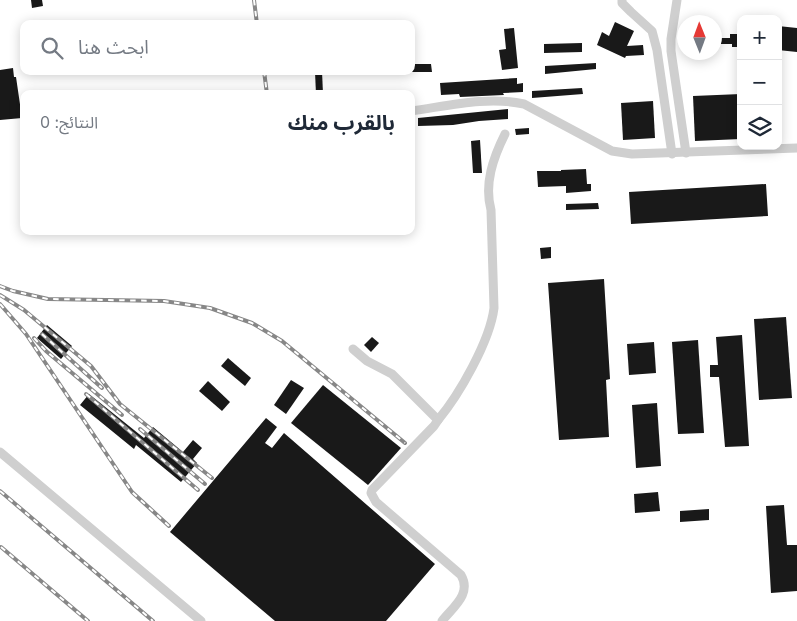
<!DOCTYPE html>
<html lang="ar">
<head>
<meta charset="utf-8">
<style>
	:root { --surface:#fff; --page:#f6f6f7; --text:#1f2937; --muted:#747a83; --line:#e0e1e3 }
	body { margin:0; font-family:Inter,"Noto Sans Arabic",sans-serif; background:var(--page); color:var(--text); direction:rtl }
	.controls { position:absolute; right:15px; top:15px; display:grid; overflow:hidden; border-radius:10px; box-shadow:0 2px 12px #0003 }
	.controls button { width:45px; height:45px; display:grid; place-items:center; padding:0; border:0; border-bottom:1px solid var(--line); background:var(--surface); color:var(--text); font:25px sans-serif }
	.compass { position:absolute; left:677px; top:15px; width:45px; height:45px; border-radius:50%; background:var(--surface); box-shadow:0 2px 12px #0003; rotate:359deg }
	.list { margin:0; padding:0; list-style:none }
	h2 { display:flex; justify-content:space-between; align-items:center; height:65px; margin:0; padding:0 20px; font-size:21px }
	h2 small { font-size:16px; font-weight:400; color:var(--muted) }
	.icon { flex:none; width:28px; height:28px; fill:none; stroke:currentColor; stroke-width:2; stroke-linecap:round; stroke-linejoin:round }
	.map { position:relative; flex:none; width:797px; height:621px; overflow:hidden; direction:ltr }
	.search { position:absolute; background:var(--surface); box-shadow:0 2px 12px #0003; left:20px; top:20px; width:395px; height:55px; display:flex; align-items:center; gap:12px; box-sizing:border-box; padding:0 18px; border-radius:10px; color:var(--muted); font-size:19px }
	.panel { position:absolute; background:var(--surface); box-shadow:0 2px 12px #0003; left:20px; top:90px; width:395px; height:145px; border-radius:10px; direction:rtl }
	.map>svg:first-child { display:block }
	.building { fill:#191919 }
	.lines { fill:none; stroke-linecap:round; stroke-linejoin:round }
	.minor { stroke:#cfcfcf; stroke-width:9 }
	.rail-casing { stroke:#878787; stroke-width:4 }
	.rail { stroke:#fff; stroke-width:2; stroke-dasharray:5.5; stroke-linecap:butt }
</style>
</head>
<body>
<div class="map">
<svg width="797" height="621" viewBox="0 0 797 621">
	<rect width="100%" height="100%" fill="#fff"/>
	<!-- building -->
	<g class="building">
		<polygon points="31,0 42,0 43,6 32,8"/>
		<polygon points="615,22 634,31 627,46 643,45 644,55 626,56 625,58 597,45 602,32 609,36"/>
		<polygon points="778,26 797,28 797,52 778,50"/>
		<polygon points="514,28 518,68 502,70 499,50 506,49 504,29"/>
		<polygon points="730,34 740,34 740,47 732,47 732,44 714,44 714,38 730,38"/>
		<polygon points="582,43 582,52 544,53 544,44"/>
		<polygon points="596,63 596,69 545,74 545,66"/>
		<polygon points="412,64 431,64 432,72 412,72"/>
		<polygon points="13,68 14,77 16,77 22,118 0,120 0,70"/>
		<polygon points="322,71 323,94 316,94 315,72"/>
		<polygon points="517,78 517,84 523,83 523,92 503,93 504,95 460,97 459,94 441,95 440,83"/>
		<polygon points="582,88 583,94 532,98 532,91"/>
		<polygon points="741,94 741,139 695,141 693,96"/>
		<polygon points="653,101 655,138 623,140 621,103"/>
		<polygon points="508,109 508,119 479,121 453,125 418,126 418,118"/>
		<polygon points="529,128 529,134 516,135 515,129"/>
		<polygon points="480,140 482,173 473,173 471,141"/>
		<polygon points="586,169 587,184 591,184 591,191 566,193 566,186 538,187 537,171 561,171 561,170"/>
		<polygon points="766,184 768,216 631,224 629,192"/>
		<polygon points="598,203 599,209 566,210 566,204"/>
		<polygon points="551,247 551,258 541,259 540,248"/>
		<polygon points="604,279 610,379 606,380 609,437 559,440 548,283"/>
		<polygon points="786,317 792,398 759,400 754,319"/>
		<polygon points="47,325 72,346 61,359 37,338"/>
		<polygon points="742,335 749,446 725,447 719,377 710,377 710,365 718,365 716,337"/>
		<polygon points="372,337 379,343 371,352 364,345"/>
		<polygon points="698,340 704,433 678,434 672,342"/>
		<polygon points="654,342 656,373 629,375 627,344"/>
		<polygon points="228,358 251,378 245,386 221,366"/>
		<polygon points="291,380 304,388 286,414 274,405"/>
		<polygon points="208,381 230,402 222,411 199,391"/>
		<polygon points="323,385 401,448 368,485 291,423"/>
		<polygon points="89,394 144,438 153,427 183,452 193,440 202,448 193,459 197,463 181,482 136,445 134,449 80,405"/>
		<polygon points="657,403 661,466 636,468 632,405"/>
		<polygon points="266,418 277,427 265,443 272,448 284,433 435,564 386,621 275,621 170,532"/>
		<polygon points="658,492 660,511 635,513 634,494"/>
		<polygon points="784,505 787,545 797,545 797,591 771,593 766,506"/>
		<polygon points="709,509 709,520 680,522 680,511"/>
	</g>
	<g class="lines">
		<!-- minor -->
		<g class="minor">
			<polyline points="622,0 622,3 631,12 652,31 657,50 672,154"/>
			<polyline points="677,0 671,39 671,51 686,153"/>
			<path d="M411,111C448,106 487,96 524,104L612,151L632,154L797,148"/>
			<path d="M353,349L367,361L392,374L438,420L434,426L372,490L371,493L376,502L461,575C472,594 453,607 442,621"/>
			<path d="M438,420C459,395 490,341 494,308L491,210C484,184 493,158 505,134"/>
			<polyline points="0,452 201,621"/>
		</g>
		<!-- rail casing -->
		<g class="rail-casing">
			<g id="rail">
				<polyline points="254,0 257,24"/>
				<polyline points="264,71 267,94"/>
				<polyline points="0,286 13,291 48,299 164,301 210,308 252,323 282,341 405,443"/>
				<polyline points="0,295 24,310 91,366 120,404 212,478"/>
				<polyline points="0,304 26,334 132,492 169,526"/>
				<polyline points="42,334 102,388"/>
				<polyline points="34,338 46,351 122,415"/>
				<polyline points="86,394 198,490"/>
				<polyline points="140,429 205,484"/>
				<polyline points="0,491 153,621"/>
				<polyline points="1,547 88,621"/>
			</g>
		</g>
		<!-- rail -->
		<use href="#rail" class="rail"/>
	</g>
</svg>
<div class="controls">
<button>+</button>
<button>−</button>
<button><svg class="icon" aria-label="layers" viewBox="0 0 24 24"><path d="M12 4l9 5-9 5-9-5zM3 14l9 5 9-5"/></svg></button>
</div>
<svg class="compass" viewBox="-18 -18 36 36"><path d="M0-13l5 13h-10z" fill="#e53935"/><path d="M0 13l5-13h-10z" fill="#747a83"/></svg>
<div class="search"><svg class="icon" aria-label="search" viewBox="0 0 24 24"><circle cx="10" cy="10" r="6"/><path d="M15 15l6 6"/></svg>ابحث هنا</div>
<section class="panel">
<h2>بالقرب منك<small>النتائج: 0</small></h2>
<ul class="list">
</ul>
</section>
</div>
</body>
</html>
